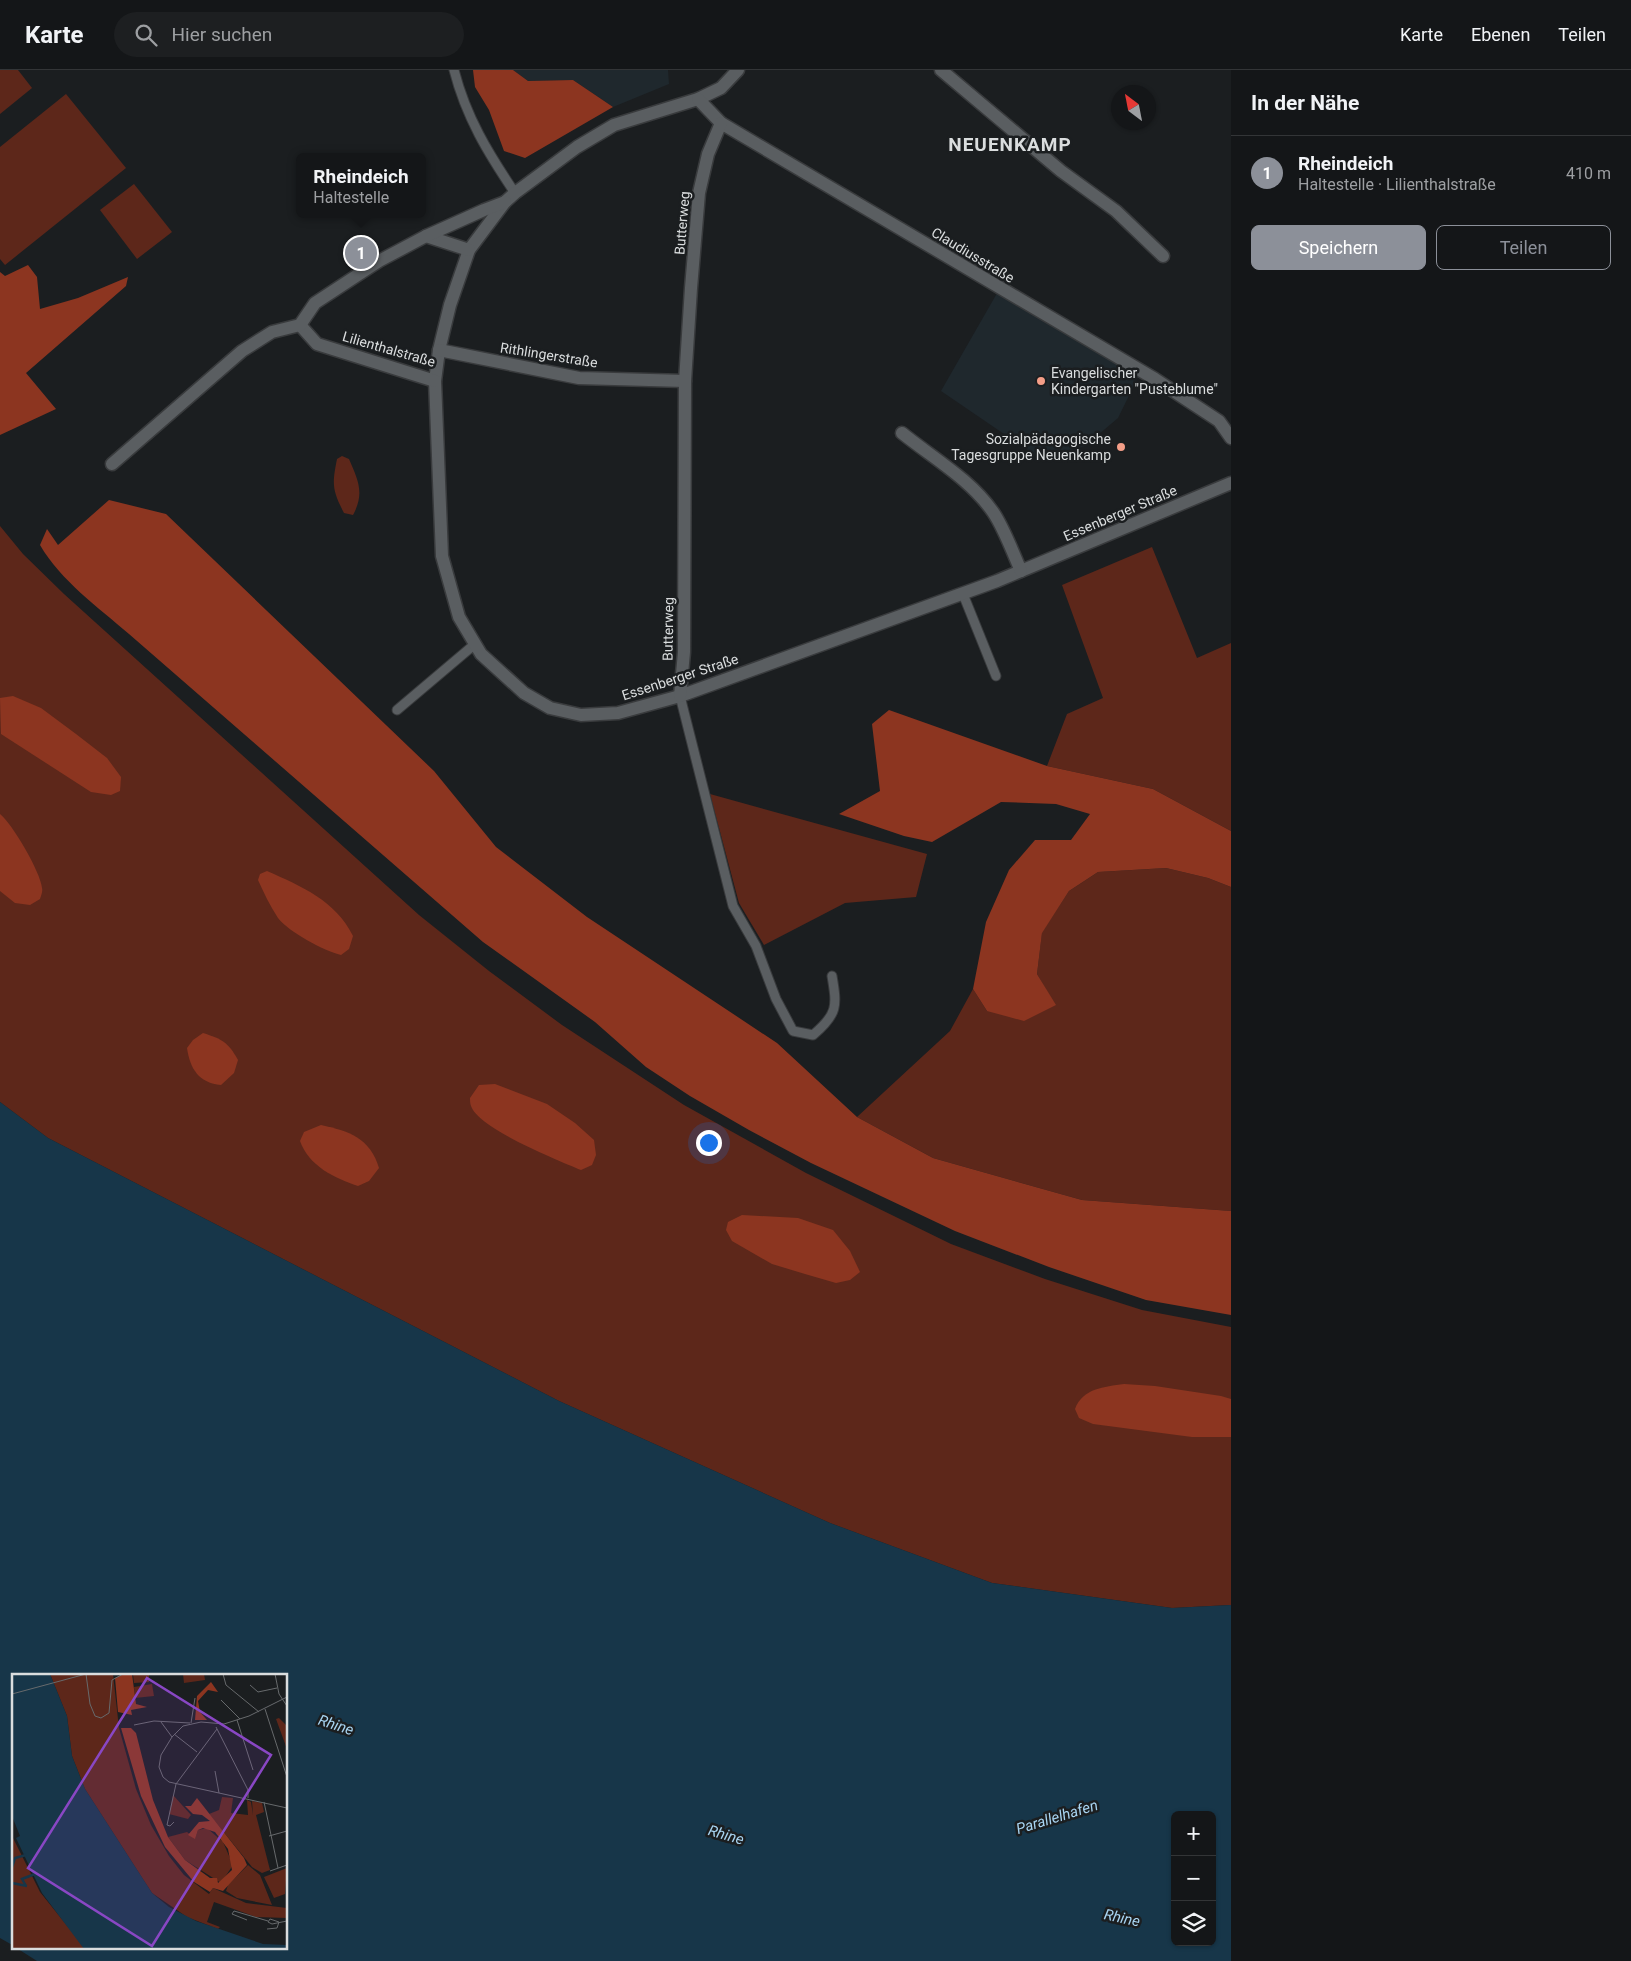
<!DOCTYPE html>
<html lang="de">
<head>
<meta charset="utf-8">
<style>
	:root { --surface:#141618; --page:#1d1f21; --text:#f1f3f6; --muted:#9d9fa2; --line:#333537; --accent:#8c9099 }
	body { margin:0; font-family:Roboto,sans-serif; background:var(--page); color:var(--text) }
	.controls { position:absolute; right:15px; bottom:15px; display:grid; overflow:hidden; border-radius:8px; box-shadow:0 1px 4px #0004 }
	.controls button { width:45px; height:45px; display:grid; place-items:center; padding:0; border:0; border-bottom:1px solid var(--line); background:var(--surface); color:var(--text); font:25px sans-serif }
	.compass { position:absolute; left:1111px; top:15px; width:45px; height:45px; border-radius:50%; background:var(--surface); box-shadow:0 1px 4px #0004; rotate:328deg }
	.you { position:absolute; left:708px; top:1072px; width:18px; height:18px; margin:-12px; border:4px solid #fff; border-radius:50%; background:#1a73e8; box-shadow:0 0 0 8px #1a73e833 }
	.badge { display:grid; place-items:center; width:32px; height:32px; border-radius:50%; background:var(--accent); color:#fff; font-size:16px; font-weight:700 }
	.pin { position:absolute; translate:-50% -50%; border:2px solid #fff; box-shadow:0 1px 5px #0006 }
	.popup { position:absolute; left:296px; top:83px; width:130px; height:65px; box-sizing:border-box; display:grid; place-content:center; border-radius:8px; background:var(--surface); filter:drop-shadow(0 1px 4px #0005); font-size:16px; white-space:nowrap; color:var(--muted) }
	.popup b { font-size:19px; color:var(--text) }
	.popup::after { content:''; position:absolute; left:50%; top:100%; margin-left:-10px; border:10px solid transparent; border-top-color:var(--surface) }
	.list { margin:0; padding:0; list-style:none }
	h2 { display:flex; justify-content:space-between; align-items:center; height:65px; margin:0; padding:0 20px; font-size:21px }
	h2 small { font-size:16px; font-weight:400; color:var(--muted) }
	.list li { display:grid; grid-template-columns:32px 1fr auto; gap:15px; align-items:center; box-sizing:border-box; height:75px; padding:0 20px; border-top:1px solid var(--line) }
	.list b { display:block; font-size:19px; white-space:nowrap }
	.list p { margin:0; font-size:16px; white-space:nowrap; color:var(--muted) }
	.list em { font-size:16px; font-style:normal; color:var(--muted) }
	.actions { display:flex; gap:10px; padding:15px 20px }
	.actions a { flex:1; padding:11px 0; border:1px solid var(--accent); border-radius:8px; text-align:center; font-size:18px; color:var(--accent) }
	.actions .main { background:var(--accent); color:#fff }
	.icon { flex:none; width:28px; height:28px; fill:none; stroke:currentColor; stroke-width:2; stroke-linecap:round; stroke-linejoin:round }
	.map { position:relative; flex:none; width:1231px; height:1891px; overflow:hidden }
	header { display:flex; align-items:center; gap:30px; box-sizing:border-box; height:70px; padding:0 25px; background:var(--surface); border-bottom:1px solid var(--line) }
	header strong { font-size:24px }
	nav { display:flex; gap:28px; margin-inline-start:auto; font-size:18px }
	.search { width:350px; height:45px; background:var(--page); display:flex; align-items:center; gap:12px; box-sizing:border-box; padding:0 18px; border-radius:28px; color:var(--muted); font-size:19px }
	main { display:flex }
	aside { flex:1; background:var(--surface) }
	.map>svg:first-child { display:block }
	.built { fill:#1f282d }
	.green { fill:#5d271a }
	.forest { fill:#8c3520 }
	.water { fill:#173649; fill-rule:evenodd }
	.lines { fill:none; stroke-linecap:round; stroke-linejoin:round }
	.lane-casing { stroke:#393b3d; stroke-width:11 }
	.street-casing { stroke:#393b3d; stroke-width:15 }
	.lane { stroke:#5a5e61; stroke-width:9 }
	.street { stroke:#5a5e61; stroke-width:12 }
	.poi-dot { fill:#f49e88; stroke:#1b1e20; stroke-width:2 }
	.labels { text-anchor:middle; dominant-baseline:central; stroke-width:5; stroke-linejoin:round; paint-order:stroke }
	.street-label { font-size:14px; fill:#daddde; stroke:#1b1e20 }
	.poi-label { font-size:14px; fill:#daddde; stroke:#1b1e20; text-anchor:start }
	.water-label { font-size:15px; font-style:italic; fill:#a8d4f1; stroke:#1b1e20 }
	.district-label { font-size:19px; font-weight:bold; letter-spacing:1px; fill:#daddde; stroke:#1b1e20 }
	.inset-river { fill:none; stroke:#173649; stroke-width:2.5 }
	.inset-road { fill:none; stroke:#676a6c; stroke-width:1 }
	.view { fill:#8947c4; fill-opacity:0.15; stroke:#8947c4; stroke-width:2.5 }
	.inset-edge { fill:none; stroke:#daddde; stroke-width:2.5 }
</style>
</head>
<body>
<header>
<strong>Karte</strong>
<div class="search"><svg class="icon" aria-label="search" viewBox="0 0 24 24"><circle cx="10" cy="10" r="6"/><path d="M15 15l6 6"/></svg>Hier suchen</div>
<nav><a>Karte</a><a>Ebenen</a><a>Teilen</a></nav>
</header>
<main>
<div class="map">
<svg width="1231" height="1891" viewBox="0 0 1231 1891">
	<rect width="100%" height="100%" fill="#1b1e20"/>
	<!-- built -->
	<g class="built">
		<polygon points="513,0 668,0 669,14 613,37 573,10 528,11"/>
		<polygon points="1000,218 1141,301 1118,348 1085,376 1042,390 941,321"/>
	</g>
	<!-- green -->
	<g class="green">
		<polygon points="0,0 18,0 32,18 0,44"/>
		<polygon points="66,24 126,98 5,195 0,189 0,77"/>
		<polygon points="134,114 172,162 137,189 100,140"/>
		<path d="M342,386L349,389C358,410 365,423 353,445L344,443C332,420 332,414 337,389Z"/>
		<polygon points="0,456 23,484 64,524 419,845 489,901 562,955 684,1035 806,1103 951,1174 1045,1209 1142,1240 1231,1257 1231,1535 1172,1538 992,1513 830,1453 559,1331 48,1068 0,1032"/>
		<polygon points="1152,477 1197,588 1231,573 1231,761 1153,719 1047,696 1067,644 1103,628 1062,515"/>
		<polygon points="710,724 927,784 916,827 845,833 764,875 739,833"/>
		<polygon points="1166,798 1208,808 1231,817 1231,1141 1082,1130 933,1088 857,1047 950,961 973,919 987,941 1055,935 1037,904 1042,862 1069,821 1098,802"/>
	</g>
	<!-- forest -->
	<g class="forest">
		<polygon points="473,0 513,0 528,11 573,10 613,37 525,88 504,81 489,40 475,17"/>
		<polygon points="28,195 37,207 40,239 78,228 128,207 126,216 26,303 56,339 0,365 0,202 5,206"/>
		<path d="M109,430L166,444L434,701L496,777L587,847L777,973L857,1047L933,1088L1082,1130L1231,1141V1245L1146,1230L1049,1197L955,1161L811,1093L749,1060L690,1026L646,997L595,952L483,872L129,564C98,537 61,511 40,475L47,459L58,475Z"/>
		<polygon points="13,626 41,638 76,664 107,688 121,707 120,721 111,725 91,722 1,664 0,628"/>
		<polygon points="889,640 1047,696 1153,719 1231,761 1231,817 1208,808 1166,798 1098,802 1069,821 1042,863 1037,904 1056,935 1024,951 987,941 973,919 986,852 1009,800 1035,770 1071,770 1090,744 1056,734 1001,732 932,772 904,766 839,744 880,721 872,654"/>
		<path d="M0,744C12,753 41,803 42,818C43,821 41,826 40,829L30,835L15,833L0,821Z"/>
		<path d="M267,801C301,816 336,831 353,866L349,879L341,885C324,881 289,862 278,848C270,836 264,823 258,810L260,804Z"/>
		<path d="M203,963C222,969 228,972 238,990L234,1003L221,1015C199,1013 190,999 187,978L193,970Z"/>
		<path d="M495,1014L547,1034L575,1053L594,1070L596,1085L592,1095L581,1100C558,1090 479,1059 471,1036C470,1033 470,1031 470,1028L479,1015Z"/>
		<path d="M321,1055C349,1061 370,1068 379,1098L369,1111L358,1116C334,1108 309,1096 300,1071L304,1062Z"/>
		<polygon points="742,1145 798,1148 833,1160 850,1181 860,1202 850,1210 836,1213 805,1204 772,1194 732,1171 726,1160 728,1152"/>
		<path d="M1124,1314L1155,1316L1221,1326L1231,1329V1367H1192L1093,1354L1079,1348L1075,1339C1083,1318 1104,1317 1124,1314Z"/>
	</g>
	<!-- water -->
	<path class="water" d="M0,1032L48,1068L559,1331L830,1453L992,1513L1172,1538L1231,1535V1891H37L15,1877H286V1605H14V1876L0,1868ZM1175,1745H1212V1872H1175Z"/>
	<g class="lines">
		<!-- lane casing -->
		<g class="lane-casing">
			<g id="lane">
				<path d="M454,0C466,47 488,83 515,123"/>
				<polyline points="963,524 996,606"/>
				<path d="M680,626L733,836L756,876L776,929L793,961L813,965C838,944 837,936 832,906"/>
				<polyline points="397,640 475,574"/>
			</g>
		</g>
		<!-- street casing -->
		<g class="street-casing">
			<g id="street">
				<polyline points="738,0 721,18 698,29 614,55 577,77 515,123 505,132 469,180 450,235 439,280 435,311 442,486 459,547 481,584 524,623 550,638 581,645 618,643 680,626 997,511 1231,413"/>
				<polyline points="941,0 1061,101 1116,141 1163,186"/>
				<polyline points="698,29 721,53 1155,309 1219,351 1231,368"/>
				<polyline points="426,166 469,180"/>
				<polyline points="300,255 317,274 435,311"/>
				<polyline points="439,280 579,308 685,311"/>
				<path d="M902,363C933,388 970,409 993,442C1004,458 1013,483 1021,501"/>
				<polyline points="112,394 242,281 272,262 300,255 315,233 379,191 426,166 484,140 505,132"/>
				<polyline points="680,626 684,582 685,311 691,218 699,123 708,84 721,53"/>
			</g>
		</g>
		<!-- lane -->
		<use href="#lane" class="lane"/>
		<!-- street -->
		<use href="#street" class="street"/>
	</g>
	<!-- markers -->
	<g class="poi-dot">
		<circle cx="1041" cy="311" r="5"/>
		<circle cx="1121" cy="377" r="5"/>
	</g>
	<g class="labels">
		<!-- street labels -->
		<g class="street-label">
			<text transform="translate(682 153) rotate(-85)">Butterweg</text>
			<text transform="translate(973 185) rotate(31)">Claudiusstraße</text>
			<text transform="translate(389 279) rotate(16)">Lilienthalstraße</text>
			<text transform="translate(549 285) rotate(9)">Rithlingerstraße</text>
			<text transform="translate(1120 443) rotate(-23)">Essenberger Straße</text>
			<text transform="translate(668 559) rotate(-89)">Butterweg</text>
			<text transform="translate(680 607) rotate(-18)">Essenberger Straße</text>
		</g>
		<!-- poi labels -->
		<g class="poi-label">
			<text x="1051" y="303">Evangelischer<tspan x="1051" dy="16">Kindergarten "Pusteblume"</tspan></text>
			<text x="1111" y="369" text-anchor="end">Sozialpädagogische<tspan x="1111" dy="16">Tagesgruppe Neuenkamp</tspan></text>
		</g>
		<!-- water labels -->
		<g class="water-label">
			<text transform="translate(336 1655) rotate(18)">Rhine</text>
			<text transform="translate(1057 1747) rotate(-17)">Parallelhafen</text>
			<text transform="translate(726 1765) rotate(16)">Rhine</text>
			<text transform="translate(1122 1848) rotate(12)">Rhine</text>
		</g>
		<!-- district labels -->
		<g class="district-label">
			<text x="1010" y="74">NEUENKAMP</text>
		</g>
	</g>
	<!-- overview -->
	<g transform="translate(12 1604)">
		<rect width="275" height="275" fill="#1b1e20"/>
		<path d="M38,0H101L107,54L124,115L139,151L157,182L172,201L197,220L201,214L234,229L275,234V244L244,243L202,228L195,248L208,253L206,255L175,243L140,219L73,115L60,82L55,42ZM121,0H137V8L122,9ZM171,0H192L193,6L172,9ZM140,10L142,22L123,24L122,13ZM267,44L275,52V75L264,45ZM161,121L179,141L176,145L157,140ZM210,123L221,124L219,139L236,141L235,126L239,128L241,141L240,127L250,129L252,138L244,141L258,196L250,199L240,193L197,140L207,136ZM195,154L211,168L221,191L209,209L173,186L156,163L175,158L183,164L186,156ZM0,162L28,218L73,274L80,275H0ZM236,191L248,201L260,231L225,224L214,217L216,211ZM275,194L273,220L262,224L252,203Z" fill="#5d271a"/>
		<path d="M112,0H120L124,30L135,33L119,36L120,41L106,38L103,4ZM199,8L206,18L196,16L186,27L188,38L195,46H183L185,22ZM109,54H119L124,59L141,126L156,163L173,186L198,204H205L206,209L220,196L216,175L203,158L191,154L186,156L183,165L176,161L187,148L198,147L190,141L181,140L173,132H179L185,124L232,184L235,191L211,217L201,214L198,218L182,208L153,173L129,122Z" fill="#8c3520"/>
		<path d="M0,0H38L55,42L60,82L73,115L140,219L157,233L184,247L251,270L275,271V275H72L30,219L4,164L8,162L0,142Z" fill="#173649"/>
		<path class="inset-river" d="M0,193L3,184L14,181M0,209L15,212M14,212L10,205L23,200"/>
		<path class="inset-road" d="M74,0L78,30L83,42L89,44L97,39L100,6L111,0M211,0L214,11L247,38M263,0L267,20L275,32M238,11L246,18L265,14M0,20L74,0M275,23L237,42L212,50L189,48L171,52L160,63L149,81L147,93L151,103L157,108L275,134M209,26L228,45M253,35L275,103M225,46L241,96M149,48L160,63M179,49L183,24M122,51L142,47L178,49M204,53L236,116V124M162,60L185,78M203,97L207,119M252,128L266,194M162,148L158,152L155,151L164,110L205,55M257,162L275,157M258,197L275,191M235,246L220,240L222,237L256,247M267,248L258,245L256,248L260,250L275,247M255,255L265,254L267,248"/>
		<path class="view" d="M135,4L259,81L140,272L16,194Z"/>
		<rect width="275" height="275" class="inset-edge"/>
	</g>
</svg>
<div class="controls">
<button>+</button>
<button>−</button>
<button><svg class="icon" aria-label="layers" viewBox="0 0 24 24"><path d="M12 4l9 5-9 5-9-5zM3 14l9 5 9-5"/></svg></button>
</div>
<svg class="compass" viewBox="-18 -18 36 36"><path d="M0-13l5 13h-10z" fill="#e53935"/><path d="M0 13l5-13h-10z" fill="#9d9fa2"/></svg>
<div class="you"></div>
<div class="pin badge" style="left:361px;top:183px">1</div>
<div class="popup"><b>Rheindeich</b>Haltestelle</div>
</div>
<aside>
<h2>In der Nähe<small></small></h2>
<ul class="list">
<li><span class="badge">1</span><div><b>Rheindeich</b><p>Haltestelle · Lilienthalstraße</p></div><em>410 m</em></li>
</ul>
<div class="actions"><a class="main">Speichern</a><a>Teilen</a></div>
</aside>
</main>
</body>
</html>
